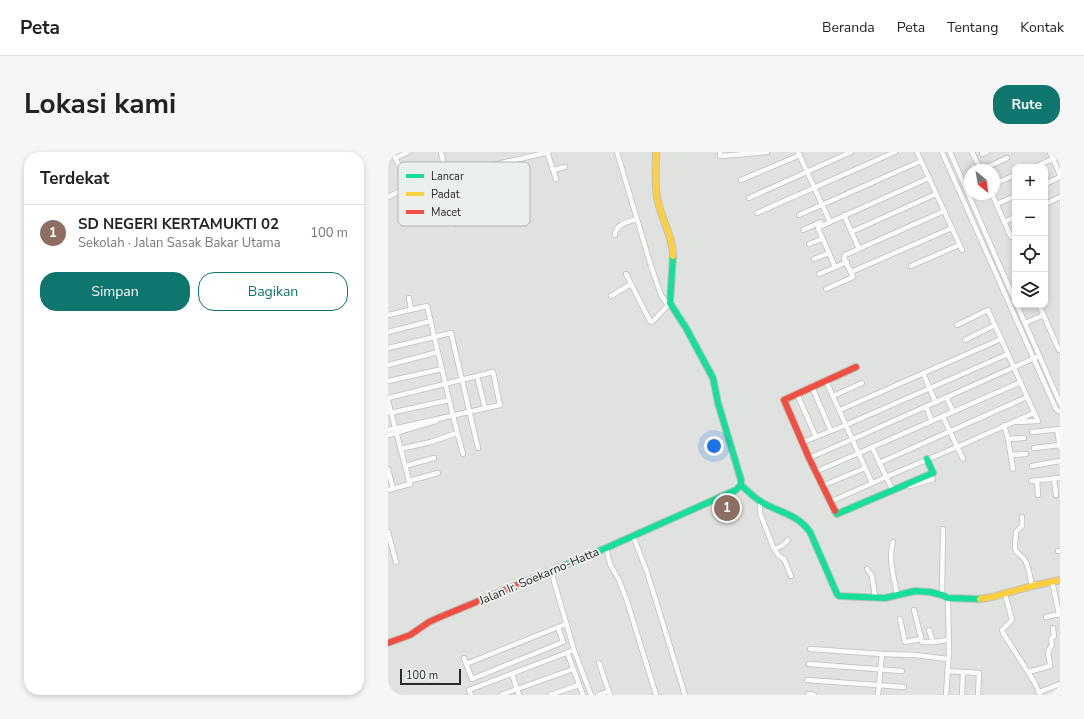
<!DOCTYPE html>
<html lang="id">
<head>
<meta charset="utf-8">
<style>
	:root { --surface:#fff; --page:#f6f6f6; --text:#222; --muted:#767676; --line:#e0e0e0; --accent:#0f766e }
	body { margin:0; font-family:"Nunito Sans",sans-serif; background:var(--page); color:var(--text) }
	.controls { position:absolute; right:12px; top:12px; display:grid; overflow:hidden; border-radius:8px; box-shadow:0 2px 6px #0003 }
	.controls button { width:36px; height:36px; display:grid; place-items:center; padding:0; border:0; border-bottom:1px solid var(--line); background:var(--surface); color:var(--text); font:20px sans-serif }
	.compass { position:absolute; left:576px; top:12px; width:36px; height:36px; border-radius:50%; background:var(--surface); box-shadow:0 2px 6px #0003; rotate:150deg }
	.scale { position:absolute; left:12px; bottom:10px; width:61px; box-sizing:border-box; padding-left:4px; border:2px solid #292a29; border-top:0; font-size:11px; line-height:14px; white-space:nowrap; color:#292a29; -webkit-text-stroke:3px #ebf0ec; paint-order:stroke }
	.you { position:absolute; left:326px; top:294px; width:14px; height:14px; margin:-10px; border:3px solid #fff; border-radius:50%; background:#1a73e8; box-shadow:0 0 0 6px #1a73e833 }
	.badge { display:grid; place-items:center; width:26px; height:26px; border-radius:50%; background:var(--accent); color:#fff; font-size:13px; font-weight:700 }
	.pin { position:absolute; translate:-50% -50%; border:2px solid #fff; box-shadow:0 1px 4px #0006 }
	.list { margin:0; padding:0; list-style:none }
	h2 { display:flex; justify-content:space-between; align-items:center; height:52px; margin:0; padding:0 16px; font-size:17px }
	h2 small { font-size:13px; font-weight:400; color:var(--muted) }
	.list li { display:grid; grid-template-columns:26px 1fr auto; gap:12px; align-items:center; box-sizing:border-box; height:56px; padding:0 16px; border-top:1px solid var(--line) }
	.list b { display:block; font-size:15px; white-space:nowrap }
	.list p { margin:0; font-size:13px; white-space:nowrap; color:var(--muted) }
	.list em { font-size:13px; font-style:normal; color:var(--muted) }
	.actions { display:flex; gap:8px; padding:12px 16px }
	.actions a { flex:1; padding:9px 0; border:1px solid var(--accent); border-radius:16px; text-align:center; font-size:14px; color:var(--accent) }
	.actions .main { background:var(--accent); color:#fff }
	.icon { flex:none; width:22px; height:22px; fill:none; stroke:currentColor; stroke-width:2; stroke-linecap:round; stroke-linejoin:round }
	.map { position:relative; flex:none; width:672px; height:543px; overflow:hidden; border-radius:16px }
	header { display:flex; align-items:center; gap:24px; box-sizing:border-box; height:56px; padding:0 20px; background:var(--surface); border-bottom:1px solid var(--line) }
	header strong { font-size:19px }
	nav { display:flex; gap:22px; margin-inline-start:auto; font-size:14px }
	.intro { display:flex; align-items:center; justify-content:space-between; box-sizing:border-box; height:96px; padding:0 24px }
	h1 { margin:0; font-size:28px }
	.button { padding:10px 18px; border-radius:16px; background:var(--accent); color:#fff; font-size:14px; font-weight:700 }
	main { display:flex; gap:24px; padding:0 24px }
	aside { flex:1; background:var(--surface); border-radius:16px; box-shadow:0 2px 6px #0003 }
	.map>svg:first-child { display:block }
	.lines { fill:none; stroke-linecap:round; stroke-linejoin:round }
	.street-casing { stroke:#bec0be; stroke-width:6 }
	.fast-casing { stroke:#bec0be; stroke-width:8 }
	.slow-casing { stroke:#bec0be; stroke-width:8 }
	.jam-casing { stroke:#bec0be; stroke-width:8 }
	.street { stroke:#fafbfa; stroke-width:4.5 }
	.fast { stroke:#16e098; stroke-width:6 }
	.slow { stroke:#ffcf43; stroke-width:6 }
	.jam { stroke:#f24e42; stroke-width:6 }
	.labels { text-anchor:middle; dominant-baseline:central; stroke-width:4; stroke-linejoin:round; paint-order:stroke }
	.street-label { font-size:12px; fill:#292a29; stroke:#ebf0ec }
	.key { fill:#ebf0ec; stroke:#b1b5b2; stroke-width:1 }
	.key-label { font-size:11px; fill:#292a29 }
</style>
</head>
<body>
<header>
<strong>Peta</strong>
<nav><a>Beranda</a><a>Peta</a><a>Tentang</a><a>Kontak</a></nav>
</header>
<div class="intro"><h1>Lokasi kami</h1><a class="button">Rute</a></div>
<main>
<aside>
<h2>Terdekat<small></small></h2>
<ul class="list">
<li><span class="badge" style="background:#8d6e63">1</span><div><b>SD NEGERI KERTAMUKTI 02</b><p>Sekolah · Jalan Sasak Bakar Utama</p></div><em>100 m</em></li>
</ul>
<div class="actions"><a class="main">Simpan</a><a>Bagikan</a></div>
</aside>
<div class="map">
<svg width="672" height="543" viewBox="0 0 672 543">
	<rect width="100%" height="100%" fill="#dfe2df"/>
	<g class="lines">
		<!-- street casing -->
		<g class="street-casing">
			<g id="street">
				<polyline points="4,0 21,33"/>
				<polyline points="53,0 64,48 68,72"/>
				<polyline points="159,0 168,27"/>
				<polyline points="229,0 263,114 273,143 280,153"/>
				<polyline points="332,0 332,4 334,4 379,0"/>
				<polyline points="410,0 442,70"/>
				<polyline points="529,0 574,98"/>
				<polyline points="554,0 668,257 672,260"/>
				<polyline points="562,0 627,149"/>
				<polyline points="584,0 593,18"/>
				<polyline points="662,0 672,23"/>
				<polyline points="594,2 599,0"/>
				<polyline points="8,6 20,0"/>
				<polyline points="646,15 672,4"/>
				<polyline points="165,18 177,15"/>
				<polyline points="593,18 619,6"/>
				<polyline points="353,28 412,3"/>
				<polyline points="606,32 627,23"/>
				<polyline points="657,32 672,25"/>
				<polyline points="604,42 623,85"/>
				<path d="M0,45C5,43 9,40 14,38C62,21 112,12 161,0"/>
				<polyline points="361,46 463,0"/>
				<polyline points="609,52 627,44"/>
				<polyline points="657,52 672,45"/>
				<polyline points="369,61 507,0"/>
				<polyline points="411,63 533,9"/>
				<polyline points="456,63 471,97"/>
				<polyline points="616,70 627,65"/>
				<polyline points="415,78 433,70"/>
				<polyline points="463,80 548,42"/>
				<path d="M227,83C227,72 240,70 249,67"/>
				<polyline points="421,92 434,87"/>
				<polyline points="426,107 441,101"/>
				<polyline points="523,114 571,93"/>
				<polyline points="447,115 430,76 431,75 541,26"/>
				<polyline points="463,120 564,76"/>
				<polyline points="238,122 262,169 264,170 266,168 282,151"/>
				<polyline points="431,122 459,110"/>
				<polyline points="438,137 465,125 456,106 457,103 556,59"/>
				<polyline points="223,144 243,132"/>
				<polyline points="21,146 23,157"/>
				<polyline points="629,153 672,251"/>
				<polyline points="651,153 671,198"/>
				<polyline points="0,163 39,154 65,264 75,302"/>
				<polyline points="637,171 656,163"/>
				<polyline points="569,173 600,158 650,269 626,270"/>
				<polyline points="0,180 43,169"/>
				<polyline points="577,188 607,173"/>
				<polyline points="0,196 63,181 90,296"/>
				<polyline points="0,213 50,200"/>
				<polyline points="535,221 548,251"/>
				<polyline points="89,224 97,256"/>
				<polyline points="0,229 54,217"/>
				<polyline points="438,229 484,331"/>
				<polyline points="424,235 443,279"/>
				<polyline points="409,242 428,285"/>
				<polyline points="445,244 474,231"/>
				<polyline points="0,246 105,220 112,253 0,278"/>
				<polyline points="559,246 565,260"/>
				<polyline points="0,249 22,332 0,338"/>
				<polyline points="538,255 544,269"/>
				<polyline points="452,258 613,187"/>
				<polyline points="2,261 61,248"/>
				<polyline points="555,265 575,307"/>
				<polyline points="616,273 620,287 625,317"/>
				<polyline points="669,277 672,296"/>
				<polyline points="644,280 672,277"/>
				<polyline points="0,283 48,269"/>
				<polyline points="620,287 636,286"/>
				<polyline points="415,290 458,273 620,202"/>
				<polyline points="484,295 505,339 507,338"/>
				<polyline points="646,296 672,293"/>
				<polyline points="12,297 43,290 69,281"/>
				<polyline points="623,303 638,302"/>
				<polyline points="421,306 465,287 651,204"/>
				<polyline points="491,311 639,245"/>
				<polyline points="17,314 46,306"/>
				<polyline points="644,314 672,309"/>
				<polyline points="0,317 5,337"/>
				<polyline points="427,320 471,301 633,230"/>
				<polyline points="666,327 668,343"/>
				<polyline points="21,329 50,321"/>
				<polyline points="643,329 672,326"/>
				<polyline points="649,329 650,343"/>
				<polyline points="434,334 477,316"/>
				<polyline points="522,334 545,327"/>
				<polyline points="373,350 372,354 372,361 377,374 386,397 391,404 396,407 403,424"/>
				<polyline points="442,350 498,325 569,295 646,261"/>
				<path d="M634,365V374L628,380C628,384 626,397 628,399C630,403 635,404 637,408C641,415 642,426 644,434"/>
				<polyline points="0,380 8,410"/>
				<polyline points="245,384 259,420 297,543"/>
				<path d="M505,390C500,407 506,425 509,442"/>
				<polyline points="218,396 222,412 231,428 239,449 268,543"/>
				<polyline points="386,397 394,394 400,388"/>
				<polyline points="670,399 672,399"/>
				<polyline points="479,417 484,424 487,445"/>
				<polyline points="163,419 186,498 203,543"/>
				<polyline points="664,429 671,462 672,462"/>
				<polyline points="617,442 624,468 614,478 615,481 647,531 652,543"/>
				<polyline points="554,443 555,377"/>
				<polyline points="526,458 534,490 545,490 561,488"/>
				<polyline points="658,465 671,462"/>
				<polyline points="512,467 517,490 533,487"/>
				<polyline points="541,478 545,490"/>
				<polyline points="422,497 494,502 527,503 560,507"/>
				<polyline points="179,500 195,543"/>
				<polyline points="76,506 84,527 175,490 170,475"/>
				<polyline points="211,511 222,543"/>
				<polyline points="78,512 178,472"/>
				<polyline points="421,512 514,519"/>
				<polyline points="559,519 591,521 590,543"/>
				<path d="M640,520L662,514C662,506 657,500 664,493L663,487L666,484L665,476"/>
				<polyline points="124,522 131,543"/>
				<polyline points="419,528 516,535"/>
				<polyline points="651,540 672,532"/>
				<polyline points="420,542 426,543"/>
				<polyline points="83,543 81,538 186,498"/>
				<polyline points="113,543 185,517"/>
				<polyline points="162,543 191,533"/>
				<polyline points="210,543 221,539"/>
				<polyline points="490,543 494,502"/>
				<polyline points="558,543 561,500 560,446"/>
				<polyline points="574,543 575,520"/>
			</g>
		</g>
		<!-- fast casing -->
		<g class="fast-casing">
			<g id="fast">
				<path d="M353,333C360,339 366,346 375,351C393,361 409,362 422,380L449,442L451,444L497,446L527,439L542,440L554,443L560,446L592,447"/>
				<polyline points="447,359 449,362 545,321 539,307"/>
				<polyline points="139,429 218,396 337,343 348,338 353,333 353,328 330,251 325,226 298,176 282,151 285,104"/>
			</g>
		</g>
		<!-- slow casing -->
		<g class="slow-casing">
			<g id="slow">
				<path d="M268,0C268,16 266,34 270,50C274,68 285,85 285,104"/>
				<polyline points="592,447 604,445 644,434 672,428"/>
			</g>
		</g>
		<!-- jam casing -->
		<g class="jam-casing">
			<g id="jam">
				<polyline points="447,359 421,306 396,248 468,215"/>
				<polyline points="0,491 22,483 41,470 52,465 139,429"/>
			</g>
		</g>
		<!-- street -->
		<use href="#street" class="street"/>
		<!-- fast -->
		<use href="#fast" class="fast"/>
		<!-- slow -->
		<use href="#slow" class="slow"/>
		<!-- jam -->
		<use href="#jam" class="jam"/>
	</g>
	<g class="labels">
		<!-- street labels -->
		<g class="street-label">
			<text transform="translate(151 424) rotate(-23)">Jalan Ir. Soekarno-Hatta</text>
		</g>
	</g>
	<!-- legend -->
	<rect x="10" y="10" width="132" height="64" rx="6" class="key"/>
	<rect x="18" y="22" width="18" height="4" fill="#16e098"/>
	<rect x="18" y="40" width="18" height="4" fill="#ffcf43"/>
	<rect x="18" y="58" width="18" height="4" fill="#f24e42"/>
	<g class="key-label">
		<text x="43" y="28">Lancar</text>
		<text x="43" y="46">Padat</text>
		<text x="43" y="64">Macet</text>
	</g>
</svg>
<div class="controls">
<button>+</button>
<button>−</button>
<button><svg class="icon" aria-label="locate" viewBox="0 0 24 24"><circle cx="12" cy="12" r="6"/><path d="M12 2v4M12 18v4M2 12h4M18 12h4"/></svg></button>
<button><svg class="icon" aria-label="layers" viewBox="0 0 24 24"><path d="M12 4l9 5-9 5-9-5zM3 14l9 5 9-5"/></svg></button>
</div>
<svg class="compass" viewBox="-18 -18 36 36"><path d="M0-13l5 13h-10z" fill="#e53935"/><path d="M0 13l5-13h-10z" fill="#767676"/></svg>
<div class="scale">100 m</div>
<div class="you"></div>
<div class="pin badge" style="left:339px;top:356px;background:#8d6e63">1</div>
</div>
</main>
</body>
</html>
